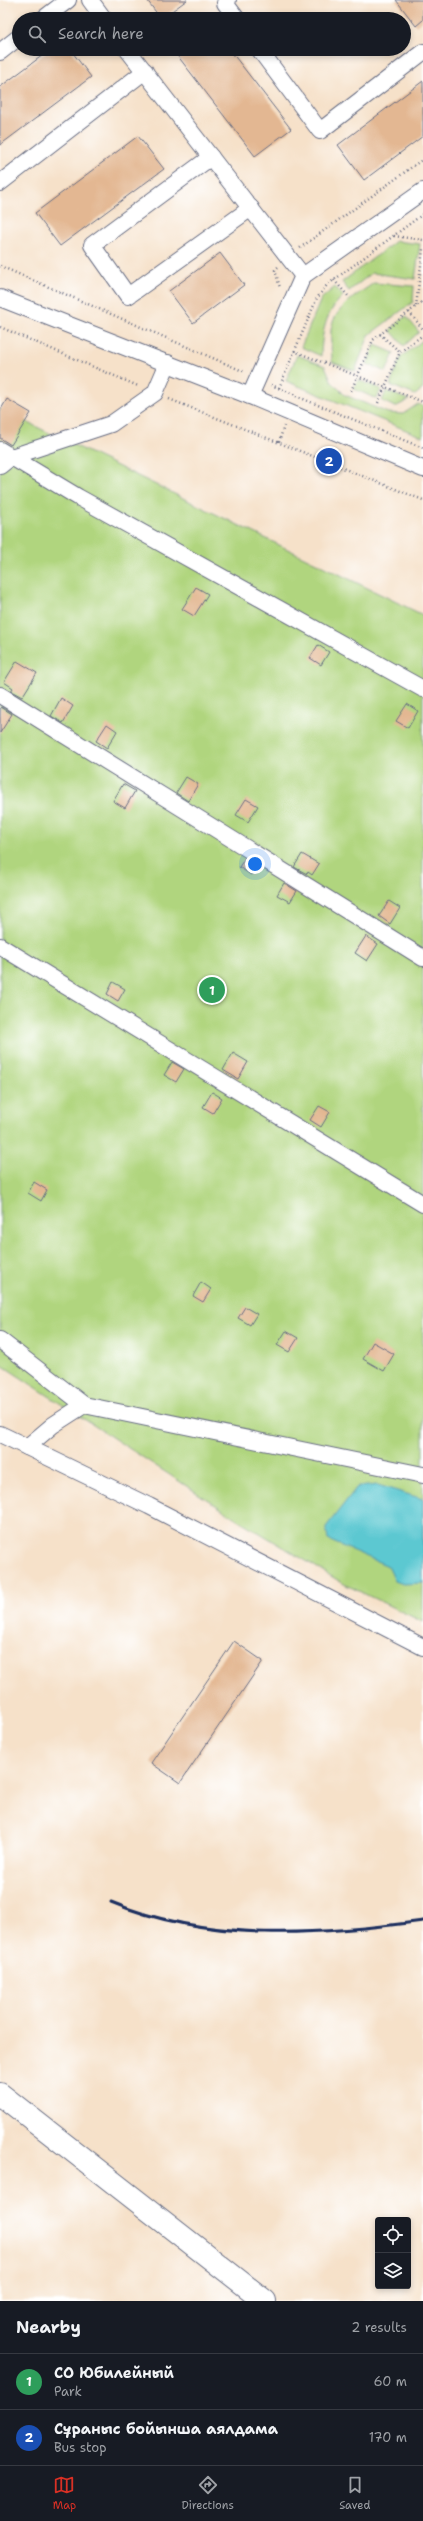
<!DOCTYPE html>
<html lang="en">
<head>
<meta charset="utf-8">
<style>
	:root { --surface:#171b24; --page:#20242c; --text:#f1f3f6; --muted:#9ea1a6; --line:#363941; --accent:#d93025 }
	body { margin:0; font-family:"Shantell Sans",sans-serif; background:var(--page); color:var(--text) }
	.controls { position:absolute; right:12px; bottom:12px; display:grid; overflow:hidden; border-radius:4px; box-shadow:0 2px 6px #0003 }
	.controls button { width:36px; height:36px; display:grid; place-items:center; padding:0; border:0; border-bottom:1px solid var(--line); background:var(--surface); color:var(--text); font:20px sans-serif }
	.you { position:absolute; left:255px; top:864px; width:14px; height:14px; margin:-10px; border:3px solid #fff; border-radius:50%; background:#1a73e8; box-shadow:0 0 0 6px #1a73e833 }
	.badge { display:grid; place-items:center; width:26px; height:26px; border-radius:50%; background:var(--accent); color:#fff; font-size:13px; font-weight:700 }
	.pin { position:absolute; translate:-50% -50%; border:2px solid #fff; box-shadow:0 1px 4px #0006 }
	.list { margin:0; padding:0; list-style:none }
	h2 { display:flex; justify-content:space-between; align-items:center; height:52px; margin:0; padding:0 16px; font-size:17px }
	h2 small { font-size:13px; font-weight:400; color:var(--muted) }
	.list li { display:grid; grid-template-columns:26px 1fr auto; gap:12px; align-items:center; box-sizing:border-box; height:56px; padding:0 16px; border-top:1px solid var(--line) }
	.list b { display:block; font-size:15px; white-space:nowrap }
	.list p { margin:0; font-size:13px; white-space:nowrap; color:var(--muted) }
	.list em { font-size:13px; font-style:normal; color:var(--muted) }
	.icon { flex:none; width:22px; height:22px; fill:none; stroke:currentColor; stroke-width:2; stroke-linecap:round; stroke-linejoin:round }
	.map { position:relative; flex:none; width:423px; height:2301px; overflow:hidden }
	.search { position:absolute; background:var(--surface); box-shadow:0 2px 6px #0003; left:12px; right:12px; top:12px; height:44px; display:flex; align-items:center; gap:10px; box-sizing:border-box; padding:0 14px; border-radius:22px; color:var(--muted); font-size:15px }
	.sheet { height:164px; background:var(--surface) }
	nav { display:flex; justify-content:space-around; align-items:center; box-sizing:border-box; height:56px; border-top:1px solid var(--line); background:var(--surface); font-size:11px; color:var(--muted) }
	nav a { display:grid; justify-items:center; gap:2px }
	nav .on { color:var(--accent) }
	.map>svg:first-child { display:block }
	.green { fill:#b0d57e; stroke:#66826e }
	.water { fill:#5bc8d1; stroke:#3b7c98 }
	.building { fill:#e3b792 }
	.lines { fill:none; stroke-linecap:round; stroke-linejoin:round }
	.minor-casing { stroke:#686d83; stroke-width:18 }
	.highway-casing { stroke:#686d83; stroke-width:24 }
	.path { stroke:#686d83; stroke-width:2.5; stroke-dasharray:1 3; stroke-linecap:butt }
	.minor { stroke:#fff; stroke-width:16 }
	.highway { stroke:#fff; stroke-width:22 }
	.rail { stroke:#1b2f5e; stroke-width:3 }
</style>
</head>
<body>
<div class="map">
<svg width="423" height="2301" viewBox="0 0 423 2301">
	<rect width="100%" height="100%" fill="#fff"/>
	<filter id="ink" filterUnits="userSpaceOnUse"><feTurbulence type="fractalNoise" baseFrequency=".025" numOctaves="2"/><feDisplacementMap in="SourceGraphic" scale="8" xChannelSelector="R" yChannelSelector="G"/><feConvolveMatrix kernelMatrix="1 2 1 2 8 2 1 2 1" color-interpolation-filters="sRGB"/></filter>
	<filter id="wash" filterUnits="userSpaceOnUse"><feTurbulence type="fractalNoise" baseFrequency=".012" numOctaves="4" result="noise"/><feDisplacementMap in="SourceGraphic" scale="16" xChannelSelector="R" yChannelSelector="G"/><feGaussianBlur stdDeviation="0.9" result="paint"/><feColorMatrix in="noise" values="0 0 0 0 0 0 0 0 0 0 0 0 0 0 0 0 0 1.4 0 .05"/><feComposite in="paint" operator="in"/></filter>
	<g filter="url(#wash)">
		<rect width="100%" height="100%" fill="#f6e1c9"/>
		<!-- green -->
		<g class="green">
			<polygon points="396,241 420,244 415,279 372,273 349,291 342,282"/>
			<path d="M374,283L414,286L413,302L369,335L355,371L332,362C332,352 330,341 331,330C333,309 358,294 374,283Z"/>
			<path d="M335,287L343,296C325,313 322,332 321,356L301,347L321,299Z"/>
			<polygon points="406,316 419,332 404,346 390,330"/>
			<polygon points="423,340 423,389 415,395 390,385 401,357"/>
			<polygon points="375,345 394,353 386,372 367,364"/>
			<polygon points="297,355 325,366 332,382 345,395 388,413 403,414 418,404 423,406 423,437 286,381"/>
			<polygon points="358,380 381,389 377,399 354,389"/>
			<polygon points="386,391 409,400 395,407 382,401"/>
			<polygon points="0,409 423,615 423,1622 344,1584 237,1519 0,1364"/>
		</g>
		<!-- water -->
		<polygon class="water" points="378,1485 423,1499 423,1583 403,1584 395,1581 388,1566 328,1540 326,1527 357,1487"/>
		<g id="blocks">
			<!-- building -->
			<g class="building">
				<polygon points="147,0 187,0 161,19"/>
				<polygon points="396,0 423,0 423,20 416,26"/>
				<polygon points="51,49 70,49 91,77 0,145 0,87"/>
				<polygon points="185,49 229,49 291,129 255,156 177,55"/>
				<polygon points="423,81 423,136 364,180 338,145"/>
				<polygon points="138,136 164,169 60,246 35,213"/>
				<polygon points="220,253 244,285 193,323 169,291"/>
				<polygon points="7,399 31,413 11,445 0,438 0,411"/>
				<polygon points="196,587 208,594 194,616 182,609"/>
				<polygon points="318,645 329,652 321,665 310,658"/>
				<polygon points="17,661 37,673 22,697 11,691 13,688 4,682"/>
				<polygon points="61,698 73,706 63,723 51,716"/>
				<polygon points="407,704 418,711 408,728 396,721"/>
				<polygon points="1,707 12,714 0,733 0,709"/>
				<polygon points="107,724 117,731 107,748 96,741"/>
				<polygon points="186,777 198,784 188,801 176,793"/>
				<polygon points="123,784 135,791 125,808 113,801"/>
				<polygon points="246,799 258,806 248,822 236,815"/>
				<polygon points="302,854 319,864 312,875 308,872 307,874 294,867"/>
				<polygon points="245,858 257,866 251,875 239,867"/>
				<polygon points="284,883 297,891 290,902 277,895"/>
				<polygon points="389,901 400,908 390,924 379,916"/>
				<polygon points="366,936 378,944 367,961 355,953"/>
				<polygon points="113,982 125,989 118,1001 107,994"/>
				<polygon points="233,1053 248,1062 238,1079 223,1070"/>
				<polygon points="172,1062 184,1069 176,1082 164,1075"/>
				<polygon points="212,1092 222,1098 213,1113 203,1107"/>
				<polygon points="319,1106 330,1112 321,1127 310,1120"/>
				<polygon points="34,1182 47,1190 41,1201 28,1193"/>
				<polygon points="201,1282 211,1289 203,1302 193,1296"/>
				<polygon points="245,1307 257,1314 250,1325 238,1318"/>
				<polygon points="286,1331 298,1338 289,1352 277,1345"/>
				<polygon points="373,1342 394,1354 384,1371 363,1359"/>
				<polygon points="234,1641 263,1661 180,1783 151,1763"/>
			</g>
		</g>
	</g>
	<g filter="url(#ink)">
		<use href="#blocks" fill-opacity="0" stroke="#686d83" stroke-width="1"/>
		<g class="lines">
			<!-- minor casing -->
			<g class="minor-casing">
				<g id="minor">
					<polyline points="90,0 104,19"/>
					<polyline points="228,0 225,3 237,19"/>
					<polyline points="43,19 68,0"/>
					<polyline points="127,49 303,276"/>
					<polyline points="259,49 320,131 423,52"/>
					<polyline points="0,52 19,37"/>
					<polyline points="211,157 92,245 128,296 251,208"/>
					<polyline points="0,183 145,71"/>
					<polyline points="0,298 250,396 423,469"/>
					<polyline points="250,396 303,276 423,191"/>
					<polyline points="0,450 78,497 423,689"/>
					<polyline points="0,466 11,457 111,424 155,393 168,363"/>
					<polyline points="0,695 423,958"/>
					<polyline points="0,946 423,1204"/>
					<polyline points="0,1340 84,1405"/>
					<polyline points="0,1434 27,1447 53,1425 84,1405 423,1475"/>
					<polyline points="27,1447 149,1506 423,1647"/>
				</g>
			</g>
			<!-- highway casing -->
			<g class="highway-casing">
				<polyline id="highway" points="0,2094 265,2301"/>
			</g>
			<!-- path -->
			<g class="path">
				<polyline points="394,236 423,240"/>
				<polyline points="300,248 423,159"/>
				<polyline points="0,266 245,372"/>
				<polyline points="278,267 275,270 280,288"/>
				<polyline points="334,280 349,297"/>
				<polyline points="416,306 423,249"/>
				<polyline points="409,312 423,329"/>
				<polyline points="0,327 138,386"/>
				<polyline points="380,334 400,352"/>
				<polyline points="294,351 423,402"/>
				<polyline points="271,385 296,395"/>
				<polyline points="279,388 317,298 327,285 423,214"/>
				<polyline points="351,391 373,340 423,301"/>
				<polyline points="296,396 423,448"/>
				<polyline points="169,399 423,500"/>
				<polyline points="378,403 400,352 423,335"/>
				<polyline points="279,442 284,426"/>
			</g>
			<!-- minor -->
			<use href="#minor" class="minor"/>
			<!-- highway -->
			<use href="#highway" class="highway"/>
			<!-- rail -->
			<path class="rail" d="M111,1902C209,1943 320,1935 423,1921"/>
		</g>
	</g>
</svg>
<div class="controls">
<button><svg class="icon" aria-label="locate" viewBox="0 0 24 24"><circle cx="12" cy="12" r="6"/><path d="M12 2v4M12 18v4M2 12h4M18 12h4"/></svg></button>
<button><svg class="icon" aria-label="layers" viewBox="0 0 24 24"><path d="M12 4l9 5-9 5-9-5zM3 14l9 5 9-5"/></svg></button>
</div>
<div class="you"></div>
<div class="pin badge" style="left:212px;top:990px;background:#2e9e5b">1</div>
<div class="pin badge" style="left:329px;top:461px;background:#1a4fb4">2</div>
<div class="search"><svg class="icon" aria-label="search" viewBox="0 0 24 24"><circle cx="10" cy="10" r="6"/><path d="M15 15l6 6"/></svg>Search here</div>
</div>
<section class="sheet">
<h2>Nearby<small>2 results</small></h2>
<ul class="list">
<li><span class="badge" style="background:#2e9e5b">1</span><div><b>СО Юбилейный</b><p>Park</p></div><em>60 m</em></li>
<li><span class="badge" style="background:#1a4fb4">2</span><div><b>Сұраныс бойынша аялдама</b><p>Bus stop</p></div><em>170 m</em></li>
</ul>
</section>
<nav>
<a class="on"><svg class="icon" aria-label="map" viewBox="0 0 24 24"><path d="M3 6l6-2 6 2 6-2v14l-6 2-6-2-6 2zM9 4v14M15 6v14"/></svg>Map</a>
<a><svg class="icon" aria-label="directions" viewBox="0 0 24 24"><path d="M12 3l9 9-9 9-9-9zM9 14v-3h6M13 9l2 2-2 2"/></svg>Directions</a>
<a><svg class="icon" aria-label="saved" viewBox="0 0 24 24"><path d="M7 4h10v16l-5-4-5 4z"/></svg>Saved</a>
</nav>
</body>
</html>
